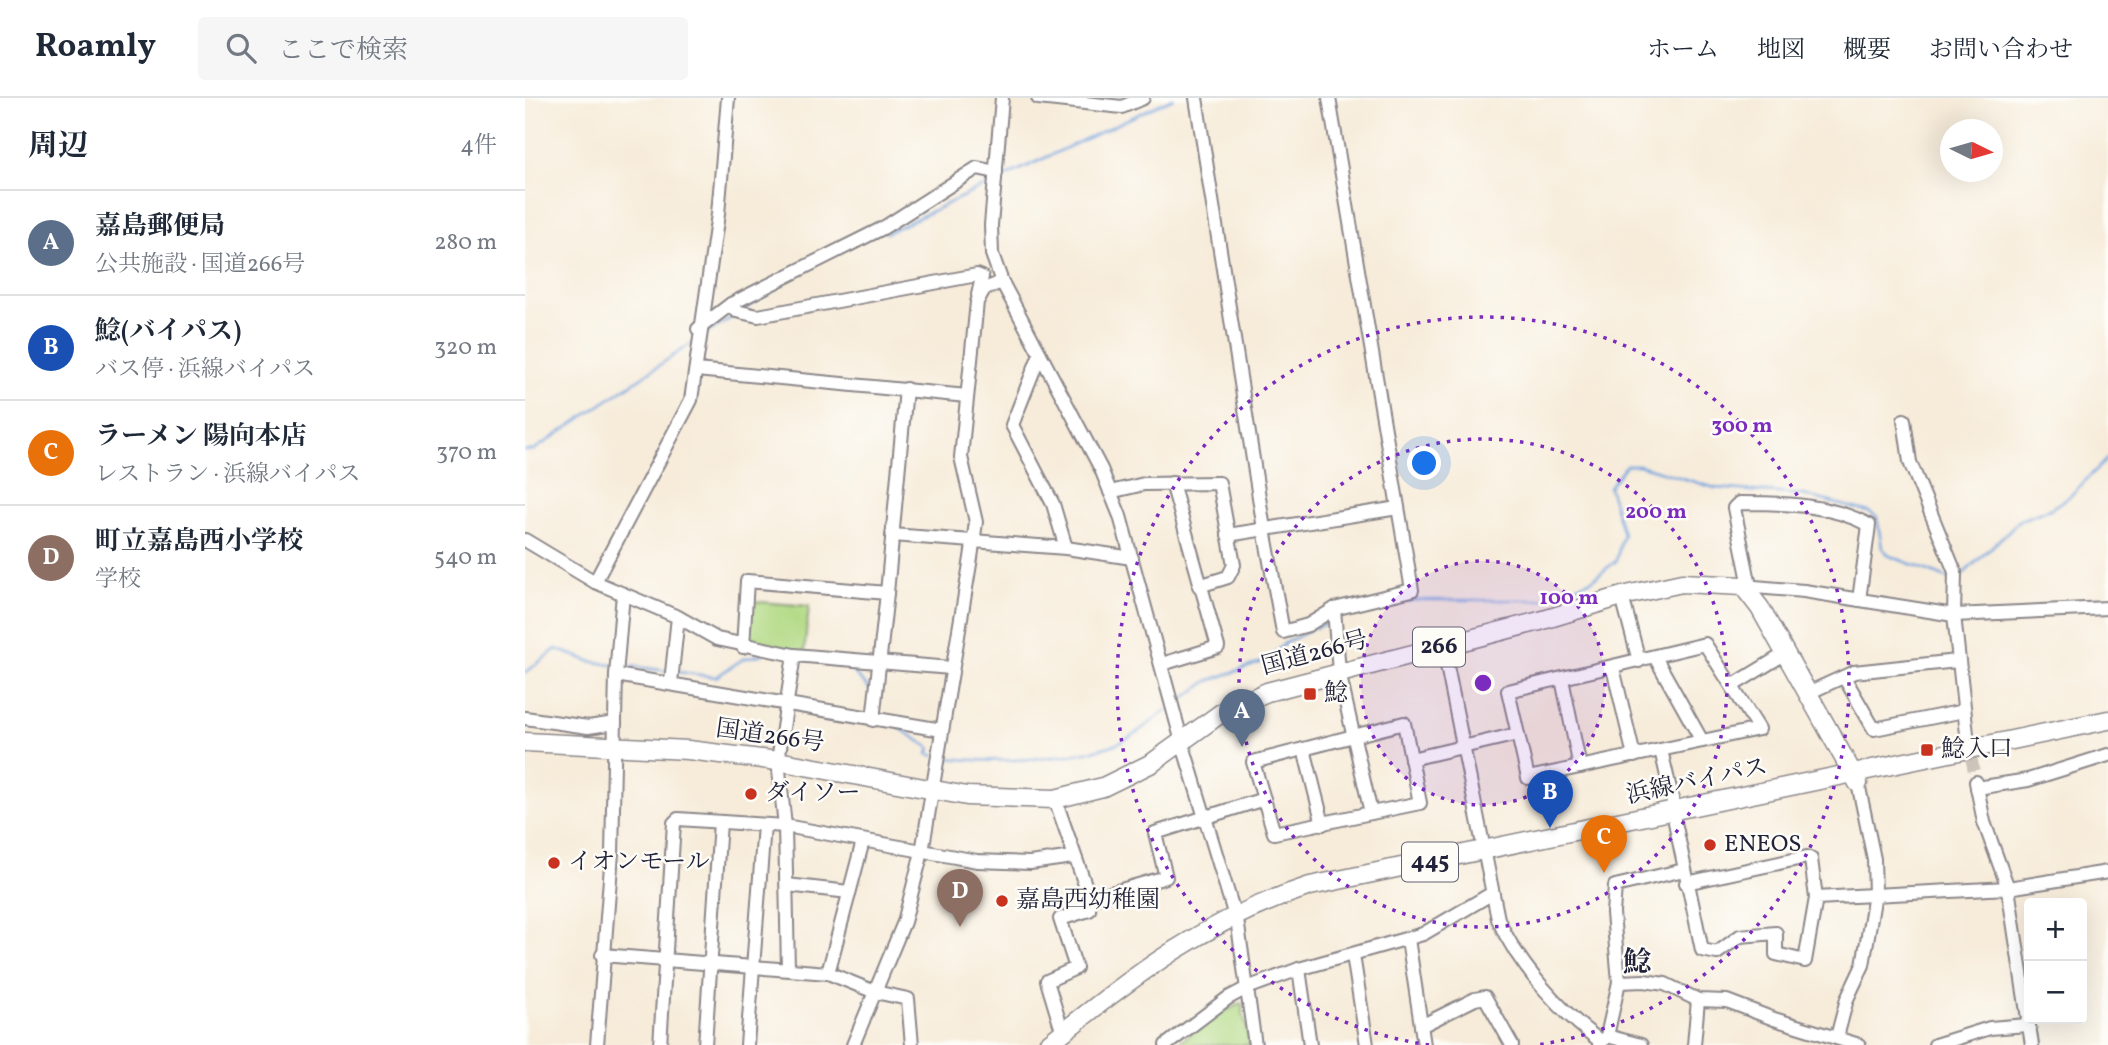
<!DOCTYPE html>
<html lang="ja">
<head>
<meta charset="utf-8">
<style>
	:root { --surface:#fff; --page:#f6f6f7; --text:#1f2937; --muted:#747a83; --line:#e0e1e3; --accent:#c8321e }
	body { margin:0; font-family:Vollkorn,"Noto Serif JP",serif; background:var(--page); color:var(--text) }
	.controls { position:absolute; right:21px; bottom:21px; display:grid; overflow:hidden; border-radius:7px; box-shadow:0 7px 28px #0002 }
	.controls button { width:63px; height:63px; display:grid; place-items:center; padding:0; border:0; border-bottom:2px solid var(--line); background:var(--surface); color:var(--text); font:35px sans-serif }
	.compass { position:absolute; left:1415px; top:21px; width:63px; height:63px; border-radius:50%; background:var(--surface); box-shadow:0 7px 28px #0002; rotate:95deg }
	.you { position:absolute; left:900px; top:366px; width:24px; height:24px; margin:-18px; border:5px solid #fff; border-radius:50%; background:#1a73e8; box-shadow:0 0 0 10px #1a73e833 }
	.badge { display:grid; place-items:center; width:46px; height:46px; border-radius:50%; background:var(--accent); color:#fff; font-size:23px; font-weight:700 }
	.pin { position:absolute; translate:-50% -58px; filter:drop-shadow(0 2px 4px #0008) }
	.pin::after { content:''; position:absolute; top:37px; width:24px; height:21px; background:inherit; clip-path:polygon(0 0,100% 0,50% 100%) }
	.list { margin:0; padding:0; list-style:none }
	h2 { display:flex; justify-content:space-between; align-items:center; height:91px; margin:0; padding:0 28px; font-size:30px }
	h2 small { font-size:23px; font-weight:400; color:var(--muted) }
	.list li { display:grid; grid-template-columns:46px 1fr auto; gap:21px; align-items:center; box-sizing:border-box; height:105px; padding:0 28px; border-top:2px solid var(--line) }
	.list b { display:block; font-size:26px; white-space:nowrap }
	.list p { margin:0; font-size:23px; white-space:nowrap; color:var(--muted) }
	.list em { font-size:23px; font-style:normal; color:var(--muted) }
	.icon { flex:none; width:38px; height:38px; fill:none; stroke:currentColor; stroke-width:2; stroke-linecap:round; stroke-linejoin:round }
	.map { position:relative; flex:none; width:1583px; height:947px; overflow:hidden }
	header { display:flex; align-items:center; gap:42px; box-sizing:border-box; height:98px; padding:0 35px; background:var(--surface); border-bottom:2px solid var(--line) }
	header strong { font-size:33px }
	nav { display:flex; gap:38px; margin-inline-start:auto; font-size:24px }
	.search { width:490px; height:63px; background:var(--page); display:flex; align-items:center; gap:18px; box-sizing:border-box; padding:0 24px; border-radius:7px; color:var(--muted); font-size:26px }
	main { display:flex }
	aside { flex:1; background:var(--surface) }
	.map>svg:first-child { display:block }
	.green { fill:#b1d983; stroke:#6a7e5f; stroke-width:2 }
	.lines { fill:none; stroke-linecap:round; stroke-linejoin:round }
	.stream { stroke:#75a4de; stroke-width:2.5 }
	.minor-tunnel { stroke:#ccc4ba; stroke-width:12; stroke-dasharray:12 6; stroke-linecap:butt }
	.minor-casing { stroke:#8c878a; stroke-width:16 }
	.highway-casing { stroke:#8c878a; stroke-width:21 }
	.minor { stroke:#fff; stroke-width:12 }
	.highway { stroke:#fff; stroke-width:18 }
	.ring { fill:none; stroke:#7b2cbf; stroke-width:3.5; stroke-dasharray:3.5 7 }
	.poi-dot { fill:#c8321e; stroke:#fdfcf7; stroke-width:2.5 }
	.labels { text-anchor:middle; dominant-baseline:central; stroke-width:5; stroke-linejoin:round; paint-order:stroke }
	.shield { fill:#fdfcf7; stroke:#646373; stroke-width:2 }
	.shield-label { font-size:23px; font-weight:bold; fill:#22223b }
	.street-label { font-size:24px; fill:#22223b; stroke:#fdfcf7 }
	.poi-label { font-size:24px; fill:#22223b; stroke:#fdfcf7; text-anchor:start }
	.quarter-label { font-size:28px; font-weight:bold; fill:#22223b; stroke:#fdfcf7 }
	.centre { fill:#7b2cbf; stroke:#fdfcf7; stroke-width:3.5 }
	.ring-label { font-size:21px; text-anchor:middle; font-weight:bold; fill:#7b2cbf; stroke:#fdfcf7; stroke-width:5; stroke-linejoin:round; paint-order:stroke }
</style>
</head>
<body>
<header>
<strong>Roamly</strong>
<div class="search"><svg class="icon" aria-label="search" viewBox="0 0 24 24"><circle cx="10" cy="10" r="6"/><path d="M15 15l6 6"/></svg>ここで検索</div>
<nav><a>ホーム</a><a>地図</a><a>概要</a><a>お問い合わせ</a></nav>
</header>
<main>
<aside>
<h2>周辺<small>4件</small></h2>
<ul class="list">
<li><span class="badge" style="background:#5c6f8a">A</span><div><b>嘉島郵便局</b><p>公共施設 · 国道266号</p></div><em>280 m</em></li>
<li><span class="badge" style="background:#1a4fb4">B</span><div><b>鯰(バイパス)</b><p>バス停 · 浜線バイパス</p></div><em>320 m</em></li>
<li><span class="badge" style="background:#e8710a">C</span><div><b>ラーメン 陽向本店</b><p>レストラン · 浜線バイパス</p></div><em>370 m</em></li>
<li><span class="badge" style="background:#8d6e63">D</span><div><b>町立嘉島西小学校</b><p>学校</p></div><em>540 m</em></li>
</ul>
</aside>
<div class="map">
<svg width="1583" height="947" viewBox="0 0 1583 947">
	<rect width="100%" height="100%" fill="#fdfcf7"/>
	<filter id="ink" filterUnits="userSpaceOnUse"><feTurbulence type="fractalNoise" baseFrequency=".0143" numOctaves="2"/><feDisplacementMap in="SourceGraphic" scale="14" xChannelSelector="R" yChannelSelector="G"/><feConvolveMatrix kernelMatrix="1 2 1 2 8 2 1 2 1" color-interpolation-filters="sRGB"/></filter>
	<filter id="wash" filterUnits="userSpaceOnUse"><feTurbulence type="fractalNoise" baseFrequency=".00686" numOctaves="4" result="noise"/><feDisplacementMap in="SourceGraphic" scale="28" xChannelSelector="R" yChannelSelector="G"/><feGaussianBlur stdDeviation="1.57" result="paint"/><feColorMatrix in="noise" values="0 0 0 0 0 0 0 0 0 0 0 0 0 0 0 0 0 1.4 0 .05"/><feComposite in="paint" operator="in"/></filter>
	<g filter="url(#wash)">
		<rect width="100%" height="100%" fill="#f7ecda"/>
		<!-- green -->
		<g class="green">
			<polygon points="224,503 284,508 279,556 218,547"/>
			<polygon points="716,905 725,947 651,947 686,920"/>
		</g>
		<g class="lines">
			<!-- stream -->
			<g class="stream">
				<polyline points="475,81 648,0"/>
				<polyline points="361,135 466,85"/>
				<polyline points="220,211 258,186"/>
				<polyline points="181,236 211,217"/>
				<polyline points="0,353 9,352 170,243"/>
				<polyline points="1433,481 1495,422 1525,411 1545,398 1583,360"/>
				<polyline points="815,518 866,505 896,502 1017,502 1067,482 1091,463 1098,436 1084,389 1101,367 1114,367 1190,390 1278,397 1344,414 1352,419 1357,450 1365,458 1427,482"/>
				<polyline points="790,530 806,523"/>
				<polyline points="97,567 143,573"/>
				<polyline points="322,567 346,593"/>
				<polyline points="153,574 191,579 218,561 238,556"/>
				<polyline points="0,575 31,551 64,563 87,567"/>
				<polyline points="651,606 683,583 743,562 760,545 784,533"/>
				<polyline points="373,629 405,650 403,656 410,658"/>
				<path d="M416,659C462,666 544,662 588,647C608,640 625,624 642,612"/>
			</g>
		</g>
	</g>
	<g filter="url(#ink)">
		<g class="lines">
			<!-- minor-tunnel -->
			<polyline class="minor-tunnel" points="1443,643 1451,684"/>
			<!-- minor casing -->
			<g class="minor-casing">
				<g id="minor">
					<polyline points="477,0 466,127 467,156 477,184 576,371 595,418 657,644 713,828 730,947"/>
					<polyline points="513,0 597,9 618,0"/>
					<polyline points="671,0 739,431 758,534 783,527 809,511 887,492 804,0"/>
					<polyline points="206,206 211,213 233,218 452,177 457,179 453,197"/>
					<polyline points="173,231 206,206 358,130 452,70 471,74"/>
					<polyline points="515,256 487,327 528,406 541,450"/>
					<polyline points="171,272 442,298"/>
					<polyline points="1379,322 1385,364 1430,474 1429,517 1442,636"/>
					<polyline points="585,394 619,386 694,385 709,467 703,479 674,488"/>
					<polyline points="367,437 541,450 607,460"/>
					<polyline points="703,437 873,410"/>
					<polyline points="0,442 70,484 153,519 192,541 269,557 426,570"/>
					<polyline points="70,484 166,302 193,116 203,0"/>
					<polyline points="1218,488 1279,493 1429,517 1583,510"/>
					<path d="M1225,488L1209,410L1214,405C1258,405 1305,406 1344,427L1334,502"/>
					<polyline points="362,495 381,291"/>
					<polyline points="1097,498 1114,563"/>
					<polyline points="809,511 814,574 846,715"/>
					<polygon points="1180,546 1234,631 1003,680 983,593"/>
					<path d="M918,548L973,821C993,867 1035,913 1075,943"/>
					<polyline points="218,549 222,483 362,495 348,622"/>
					<polyline points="1130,559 1177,643"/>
					<polyline points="637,566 693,549 647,385"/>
					<polyline points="1088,570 1109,658"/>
					<polyline points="91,577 417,632"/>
					<polyline points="1319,579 1349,631 1439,613"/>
					<polyline points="1037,581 1055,669"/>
					<polyline points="146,584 153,519"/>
					<polyline points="1207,588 1261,555"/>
					<polyline points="1283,595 1329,574 1432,563"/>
					<polyline points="0,620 63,629 90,625"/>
					<polygon points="879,625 895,705 749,735 728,664"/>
					<polyline points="779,651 798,726"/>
					<polyline points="1136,652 1150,713"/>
					<polyline points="886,661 993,636"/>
					<polyline points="1451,684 1459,724 1483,790 1507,947"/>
					<polyline points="1452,690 1503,682 1583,657"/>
					<polyline points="530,701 565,801 564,812 535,821 551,870 522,883 535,926"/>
					<polyline points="1150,724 1177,852 1192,855 1215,838 1251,835 1251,856 1280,863 1291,800 1483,790 1583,774"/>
					<polyline points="1161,785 1282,759 1286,761 1291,800"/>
					<polyline points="262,787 324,794"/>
					<polyline points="565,801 641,779 630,735 739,701"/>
					<polyline points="883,841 899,947"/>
					<polyline points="77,857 303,875 350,894 383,901 387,947"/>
					<polyline points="828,857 842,947"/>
					<polyline points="263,871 260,728 253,663 269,557"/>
					<polyline points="774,871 785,947"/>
					<polyline points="303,875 338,743"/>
					<polyline points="1094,884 1119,883 1140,886 1173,902 1202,903 1249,921 1334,947"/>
					<polyline points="896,928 950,901 960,899 987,947"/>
					<polyline points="1082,938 1116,947"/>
					<polyline points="1312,939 1322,901 1338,867 1350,796 1349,761 1333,685"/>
					<polyline points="72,947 87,755 91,577 98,496"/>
					<polyline points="135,947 149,725 153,721 260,728 452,763 505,765 548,759"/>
					<polyline points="180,947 195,724"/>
					<polyline points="222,947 239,727"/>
					<polyline points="328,947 379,824 397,754 446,460 451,424 436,359 452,204 459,191 477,184"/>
					<polyline points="641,947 703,900 722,890 774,871 898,836 966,796"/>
					<polyline points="1074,947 1082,938 1094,884 1088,815 1090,788 1159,772"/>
					<polyline points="1169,947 1173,902"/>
					<polyline points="1410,947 1465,930 1502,927"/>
				</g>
			</g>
			<!-- highway casing -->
			<g class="highway-casing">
				<g id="highway">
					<polyline points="0,644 163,652 253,663 442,698 530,701 578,689 627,665 699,613 742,594 1015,523 1097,498 1157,485 1218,488 1235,510 1333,685"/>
					<path d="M522,947C609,878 677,823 785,788L1583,622"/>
				</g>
			</g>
			<!-- minor -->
			<use href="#minor" class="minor"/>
			<!-- highway -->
			<use href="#highway" class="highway"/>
		</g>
	</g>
	<!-- distance rings -->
	<circle cx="958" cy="585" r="122" fill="#7b2cbf" fill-opacity=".12"/>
	<g class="ring">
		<circle cx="958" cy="585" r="122"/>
		<circle cx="958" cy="585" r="244"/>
		<path d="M904 947A366 366 0 1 1 1012 947"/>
	</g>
	<!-- markers -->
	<g class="poi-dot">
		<rect x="778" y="589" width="14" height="14" rx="3.5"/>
		<rect x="1395" y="645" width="14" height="14" rx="3.5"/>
		<circle cx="226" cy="696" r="7"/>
		<circle cx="1185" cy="747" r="7"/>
		<circle cx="29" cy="765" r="7"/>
		<circle cx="477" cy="803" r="7"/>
	</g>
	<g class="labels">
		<!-- shield labels -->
		<g class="shield">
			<rect x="888" y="529.5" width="52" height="39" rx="5"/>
			<rect x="877" y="744.5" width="56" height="39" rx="5"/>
		</g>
		<g class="shield-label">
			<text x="914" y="549">266</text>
			<text x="905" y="764">445</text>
		</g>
		<!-- street labels -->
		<g class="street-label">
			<text transform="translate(790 556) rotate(-15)">国道266号</text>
			<text transform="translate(245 639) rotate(8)">国道266号</text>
			<text transform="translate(1172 684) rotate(-12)">浜線バイパス</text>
		</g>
		<!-- poi labels -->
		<g class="poi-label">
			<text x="799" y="596">鯰</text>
			<text x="1416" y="652">鯰入口</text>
			<text x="240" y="696">ダイソー</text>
			<text x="1199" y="747">ENEOS</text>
			<text x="43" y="765">イオンモール</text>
			<text x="491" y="803">嘉島西幼稚園</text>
		</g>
		<!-- quarter labels -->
		<g class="quarter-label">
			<text x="1112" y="865">鯰</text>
		</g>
	</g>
	<circle cx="958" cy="585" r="10" class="centre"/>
	<g class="ring-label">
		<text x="1217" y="334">300 m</text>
		<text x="1131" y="420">200 m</text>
		<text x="1044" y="506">100 m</text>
	</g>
</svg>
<div class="controls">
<button>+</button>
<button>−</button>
</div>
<svg class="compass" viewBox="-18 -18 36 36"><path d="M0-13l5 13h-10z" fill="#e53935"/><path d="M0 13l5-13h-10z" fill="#747a83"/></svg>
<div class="you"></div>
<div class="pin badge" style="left:717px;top:649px;background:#5c6f8a">A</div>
<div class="pin badge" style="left:1025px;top:730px;background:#1a4fb4">B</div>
<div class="pin badge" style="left:1079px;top:775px;background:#e8710a">C</div>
<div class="pin badge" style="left:435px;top:829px;background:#8d6e63">D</div>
</div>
</main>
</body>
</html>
